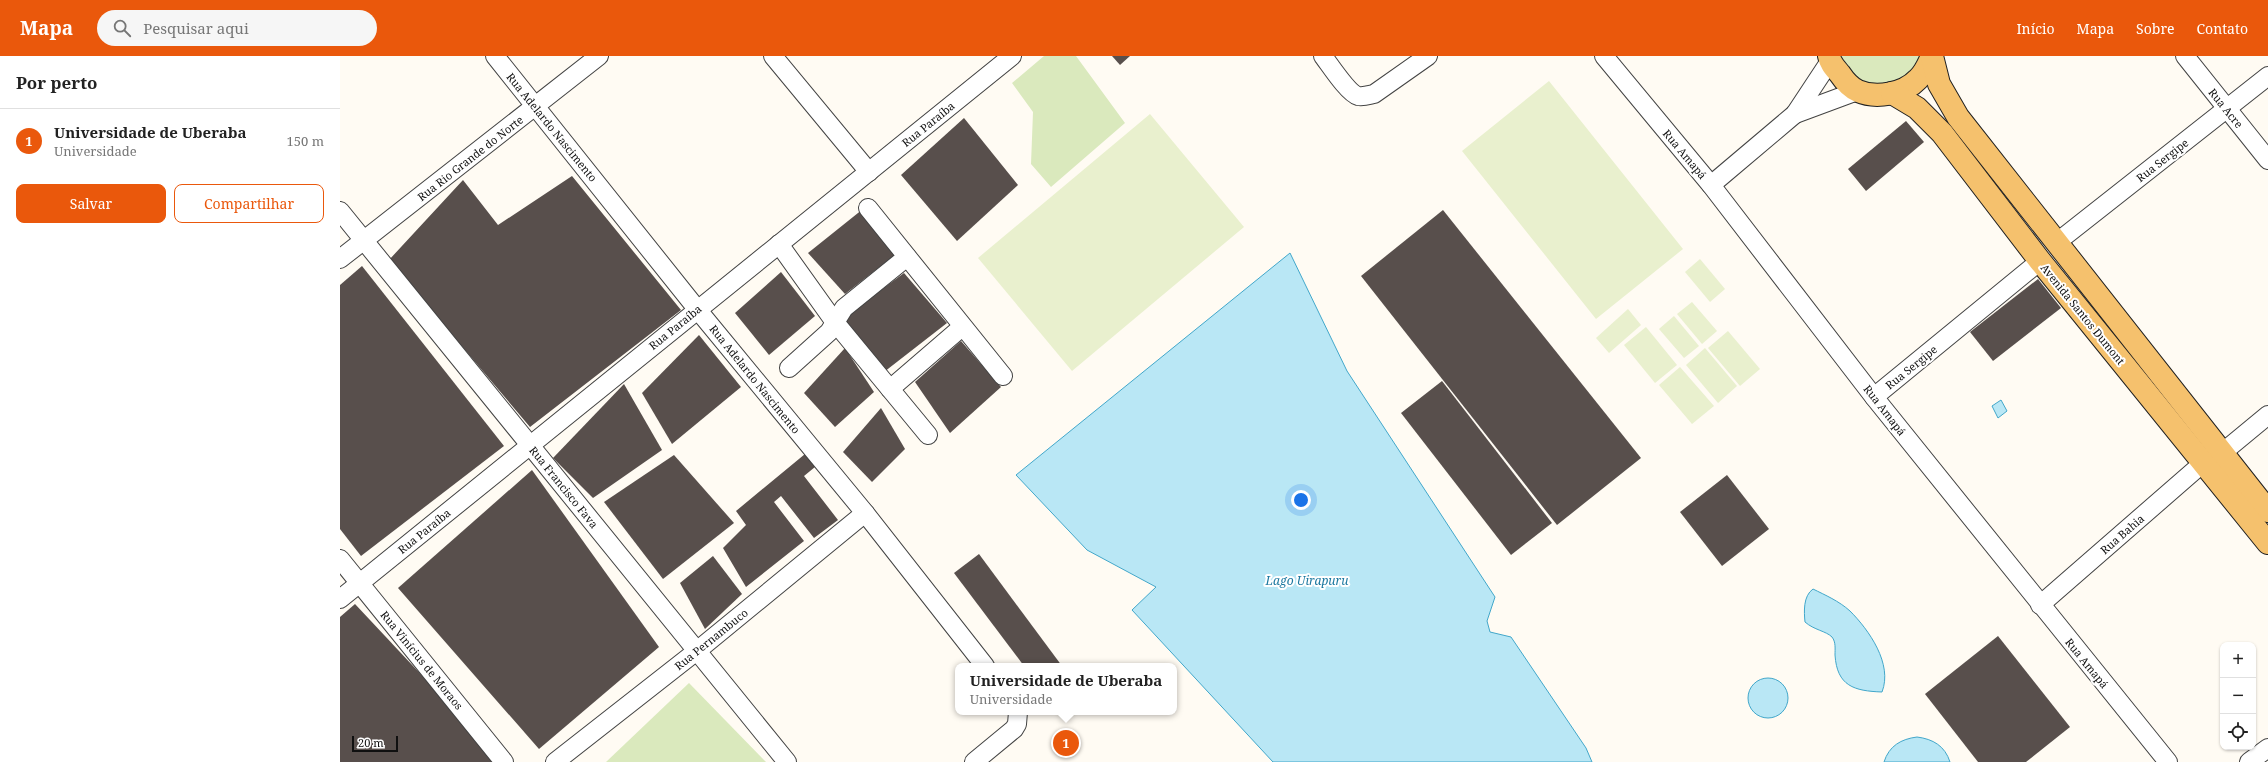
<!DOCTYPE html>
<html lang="pt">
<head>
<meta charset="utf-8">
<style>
	:root { --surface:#fff; --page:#f6f6f6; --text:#222; --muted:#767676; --line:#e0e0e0; --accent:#ea580c }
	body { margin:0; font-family:"Noto Serif",serif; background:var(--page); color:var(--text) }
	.controls { position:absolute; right:12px; bottom:12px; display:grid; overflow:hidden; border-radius:8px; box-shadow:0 1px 3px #0004 }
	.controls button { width:36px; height:36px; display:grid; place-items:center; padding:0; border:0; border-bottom:1px solid var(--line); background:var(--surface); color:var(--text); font:20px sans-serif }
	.scale { position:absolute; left:12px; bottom:10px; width:46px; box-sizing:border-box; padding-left:4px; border:2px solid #101010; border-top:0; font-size:11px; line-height:14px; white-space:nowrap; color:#101010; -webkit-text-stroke:3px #fff; paint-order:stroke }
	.you { position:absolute; left:961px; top:444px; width:14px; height:14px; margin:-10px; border:3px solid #fff; border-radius:50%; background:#1a73e8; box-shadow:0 0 0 6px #1a73e833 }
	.badge { display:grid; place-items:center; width:26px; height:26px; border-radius:50%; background:var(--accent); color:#fff; font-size:13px; font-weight:700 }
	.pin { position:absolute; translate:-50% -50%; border:2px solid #fff; box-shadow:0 1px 4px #0006 }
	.popup { position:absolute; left:615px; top:607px; width:222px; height:52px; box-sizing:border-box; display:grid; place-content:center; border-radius:8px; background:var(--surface); filter:drop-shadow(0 1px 3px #0005); font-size:13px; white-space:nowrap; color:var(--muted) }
	.popup b { font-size:15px; color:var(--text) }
	.popup::after { content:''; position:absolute; left:50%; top:100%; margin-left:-8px; border:8px solid transparent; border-top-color:var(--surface) }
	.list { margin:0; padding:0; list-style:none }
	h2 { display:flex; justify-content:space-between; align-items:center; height:52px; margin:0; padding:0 16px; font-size:17px }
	h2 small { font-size:13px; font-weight:400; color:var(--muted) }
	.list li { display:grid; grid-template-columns:26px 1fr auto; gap:12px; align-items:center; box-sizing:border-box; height:64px; padding:0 16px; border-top:1px solid var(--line) }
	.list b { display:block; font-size:15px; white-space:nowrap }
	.list p { margin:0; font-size:13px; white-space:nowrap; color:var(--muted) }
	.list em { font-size:13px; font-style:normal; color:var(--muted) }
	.actions { display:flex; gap:8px; padding:12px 16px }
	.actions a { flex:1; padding:9px 0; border:1px solid var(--accent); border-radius:8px; text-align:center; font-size:14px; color:var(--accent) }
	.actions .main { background:var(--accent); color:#fff }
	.icon { flex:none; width:22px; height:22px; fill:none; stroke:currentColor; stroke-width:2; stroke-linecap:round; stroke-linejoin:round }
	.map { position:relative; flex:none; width:1928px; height:706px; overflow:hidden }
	header { display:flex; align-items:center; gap:24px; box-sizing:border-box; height:56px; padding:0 20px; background:var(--accent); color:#fff }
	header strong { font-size:19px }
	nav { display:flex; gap:22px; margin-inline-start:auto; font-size:14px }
	.search { width:280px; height:36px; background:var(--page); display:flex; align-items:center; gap:10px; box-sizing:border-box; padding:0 14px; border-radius:22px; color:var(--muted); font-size:15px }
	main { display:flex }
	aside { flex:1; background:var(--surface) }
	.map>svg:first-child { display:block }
	.green { fill:#dae9bd }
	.pitch { fill:#e9f0ce }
	.water { fill:#b9e7f5; stroke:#42a7ca }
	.building { fill:#584f4c }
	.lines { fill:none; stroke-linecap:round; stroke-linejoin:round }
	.street-casing { stroke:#434343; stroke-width:20 }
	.primary-casing { stroke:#212121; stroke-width:24 }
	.street { stroke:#fff; stroke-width:18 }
	.primary { stroke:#f5c16d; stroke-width:22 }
	.labels { text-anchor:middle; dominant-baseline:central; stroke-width:4; stroke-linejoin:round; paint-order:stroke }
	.street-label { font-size:11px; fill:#101010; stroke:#fff }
	.water-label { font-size:12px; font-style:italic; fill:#1b78a0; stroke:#fff }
</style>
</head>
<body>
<header>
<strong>Mapa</strong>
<div class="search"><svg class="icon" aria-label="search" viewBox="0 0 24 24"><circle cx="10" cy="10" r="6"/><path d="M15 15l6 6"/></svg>Pesquisar aqui</div>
<nav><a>Início</a><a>Mapa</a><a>Sobre</a><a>Contato</a></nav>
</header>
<main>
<aside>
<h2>Por perto<small></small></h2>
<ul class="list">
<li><span class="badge">1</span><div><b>Universidade de Uberaba</b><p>Universidade</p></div><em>150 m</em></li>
</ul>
<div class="actions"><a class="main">Salvar</a><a>Compartilhar</a></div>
</aside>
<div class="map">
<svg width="1928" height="706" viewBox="0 0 1928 706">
	<rect width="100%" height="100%" fill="#fffbf3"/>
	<!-- green -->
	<g class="green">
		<polygon points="704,0 736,0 785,67 711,131 691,108 693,56 672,27"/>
		<polygon points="1495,0 1582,0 1567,25 1549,32 1516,27"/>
		<polygon points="349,627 426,706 266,706"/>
	</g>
	<!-- pitch -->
	<g class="pitch">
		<polygon points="1209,25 1343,193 1256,263 1122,95"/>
		<polygon points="810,58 904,171 732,315 638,202"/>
		<polygon points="1360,203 1385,233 1370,246 1345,216"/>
		<polygon points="1352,246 1377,275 1362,288 1337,258"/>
		<polygon points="1288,253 1301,269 1269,297 1256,282"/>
		<polygon points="1334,260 1359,290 1344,302 1319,273"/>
		<polygon points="1306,271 1337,309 1315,327 1284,289"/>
		<polygon points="1388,275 1420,313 1400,330 1368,292"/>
		<polygon points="1365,292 1397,330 1378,347 1346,309"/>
		<polygon points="1340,311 1374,350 1352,368 1319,329"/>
	</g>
	<!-- water -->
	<g class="water">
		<polygon points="950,197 1007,315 1155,541 1147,565 1150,576 1171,581 1246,692 1252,706 933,706 792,554 816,531 747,494 676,419"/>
		<polygon points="1661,344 1667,355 1658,362 1652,350"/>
		<path d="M1473,533C1485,539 1499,545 1510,555C1529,574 1553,608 1542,636C1514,635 1497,630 1495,599C1495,593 1496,586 1492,581C1486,575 1474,574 1465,566C1464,556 1463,540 1473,533Z"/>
		<circle cx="1428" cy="642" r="20"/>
		<path d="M1577,681C1593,683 1605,690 1610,706H1544C1549,690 1561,683 1577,681Z"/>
	</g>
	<!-- building -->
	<g class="building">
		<polygon points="772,0 790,0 780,9"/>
		<polygon points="624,62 678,129 617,185 561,119"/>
		<polygon points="1566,65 1584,86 1526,135 1508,113"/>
		<polygon points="232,120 341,254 190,371 49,204 123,124 158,169"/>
		<polygon points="523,153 555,199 505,238 468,197"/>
		<polygon points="1103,154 1301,402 1217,469 1021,220"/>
		<polygon points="22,210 164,390 21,500 0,473 0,229"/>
		<polygon points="441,216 475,260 429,299 395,257"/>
		<polygon points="564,217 607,267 544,316 503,262"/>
		<polygon points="1698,223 1721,252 1653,305 1630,276"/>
		<polygon points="359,279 401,331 332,388 302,337"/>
		<polygon points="621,285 661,331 610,377 575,326"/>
		<polygon points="505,292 534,336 495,371 464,337"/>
		<polygon points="1102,325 1212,467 1171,499 1061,357"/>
		<polygon points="284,328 322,394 253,442 213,402"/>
		<polygon points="541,352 565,393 532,426 503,396"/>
		<polygon points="465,398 475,411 464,420 498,464 474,482 441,440 434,446 464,485 406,531 383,492 406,469 396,455"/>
		<polygon points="334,399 394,467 323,523 264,446"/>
		<polygon points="192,414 319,591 199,693 58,532"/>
		<polygon points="1387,419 1429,473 1382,510 1340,456"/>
		<polygon points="639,498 722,610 684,610 614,517"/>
		<polygon points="373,500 402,538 365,573 340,527"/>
		<polygon points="15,548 163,706 0,706 0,561"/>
		<polygon points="1658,580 1730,671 1686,706 1638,706 1585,638"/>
	</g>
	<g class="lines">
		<!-- street casing -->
		<g class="street-casing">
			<g id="street">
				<polyline points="155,0 357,253 525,457 645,610"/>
				<polyline points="433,0 529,116"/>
				<path d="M983,0C990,9 1008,37 1018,40C1024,41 1029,39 1034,38L1088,0"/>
				<polyline points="1264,0 1371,129 1534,341 1828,706"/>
				<polyline points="1845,0 1928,104"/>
				<polyline points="1455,58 1517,35"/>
				<polyline points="1371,129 1455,58 1490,5"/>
				<polyline points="528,152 663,320"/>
				<polyline points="0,155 447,706"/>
				<polyline points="1716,187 1928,20"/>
				<polyline points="439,188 494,265 588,379"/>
				<polyline points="0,203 259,0"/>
				<polyline points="449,312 489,276 504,252 567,201"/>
				<polyline points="550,333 622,271"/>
				<polyline points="1534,341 1700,205"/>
				<polyline points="1882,397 1928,359"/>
				<polyline points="0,503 164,706"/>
				<polyline points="0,543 672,0"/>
				<polyline points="1700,549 1863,407"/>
				<polyline points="215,706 358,594 525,457"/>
				<polyline points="634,706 674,673 677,668 678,656"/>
				<polyline points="1909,706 1928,692"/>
			</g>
		</g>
		<!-- primary casing -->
		<g class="primary-casing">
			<g id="primary">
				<path d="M1489,0C1490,7 1495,12 1500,18C1504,24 1511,32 1518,35C1536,43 1564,38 1578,23C1585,17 1588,9 1592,0"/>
				<polyline points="1592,0 1599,28 1618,61 1928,455"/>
				<polyline points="1552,37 1577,52 1602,77 1700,205 1928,487"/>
			</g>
		</g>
		<!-- street -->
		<use href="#street" class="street"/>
		<!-- primary -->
		<use href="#primary" class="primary"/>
	</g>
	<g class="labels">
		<!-- street labels -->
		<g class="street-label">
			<text transform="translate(1886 52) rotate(51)">Rua Acre</text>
			<text transform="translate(588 68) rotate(-39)">Rua Paraíba</text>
			<text transform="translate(212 71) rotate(51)">Rua Adelardo Nascimento</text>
			<text transform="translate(1345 98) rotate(50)">Rua Amapá</text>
			<text transform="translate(130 102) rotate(-38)">Rua Rio Grande do Norte</text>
			<text transform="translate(1822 104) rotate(-38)">Rua Sergipe</text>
			<text transform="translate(1743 258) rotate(51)">Avenida Santos Dumont</text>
			<text transform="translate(335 271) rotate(-39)">Rua Paraíba</text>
			<text transform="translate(1571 311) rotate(-39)">Rua Sergipe</text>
			<text transform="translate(415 323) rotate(51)">Rua Adelardo Nascimento</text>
			<text transform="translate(1545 354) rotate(52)">Rua Amapá</text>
			<text transform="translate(224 431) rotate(51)">Rua Francisco Fava</text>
			<text transform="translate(84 475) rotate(-39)">Rua Paraíba</text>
			<text transform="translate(1782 478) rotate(-41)">Rua Bahia</text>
			<text transform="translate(371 583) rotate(-39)">Rua Pernambuco</text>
			<text transform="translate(82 604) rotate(51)">Rua Vinícius de Moraos</text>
			<text transform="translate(1747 607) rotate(51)">Rua Amapá</text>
		</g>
		<!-- water labels -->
		<g class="water-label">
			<text x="967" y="524">Lago Uirapuru</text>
		</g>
	</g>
</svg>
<div class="controls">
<button>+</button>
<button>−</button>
<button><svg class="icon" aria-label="locate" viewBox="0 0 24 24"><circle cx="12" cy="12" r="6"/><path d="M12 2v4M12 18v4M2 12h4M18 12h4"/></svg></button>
</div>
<div class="scale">20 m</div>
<div class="you"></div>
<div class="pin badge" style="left:726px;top:687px">1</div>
<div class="popup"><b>Universidade de Uberaba</b>Universidade</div>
</div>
</main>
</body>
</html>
